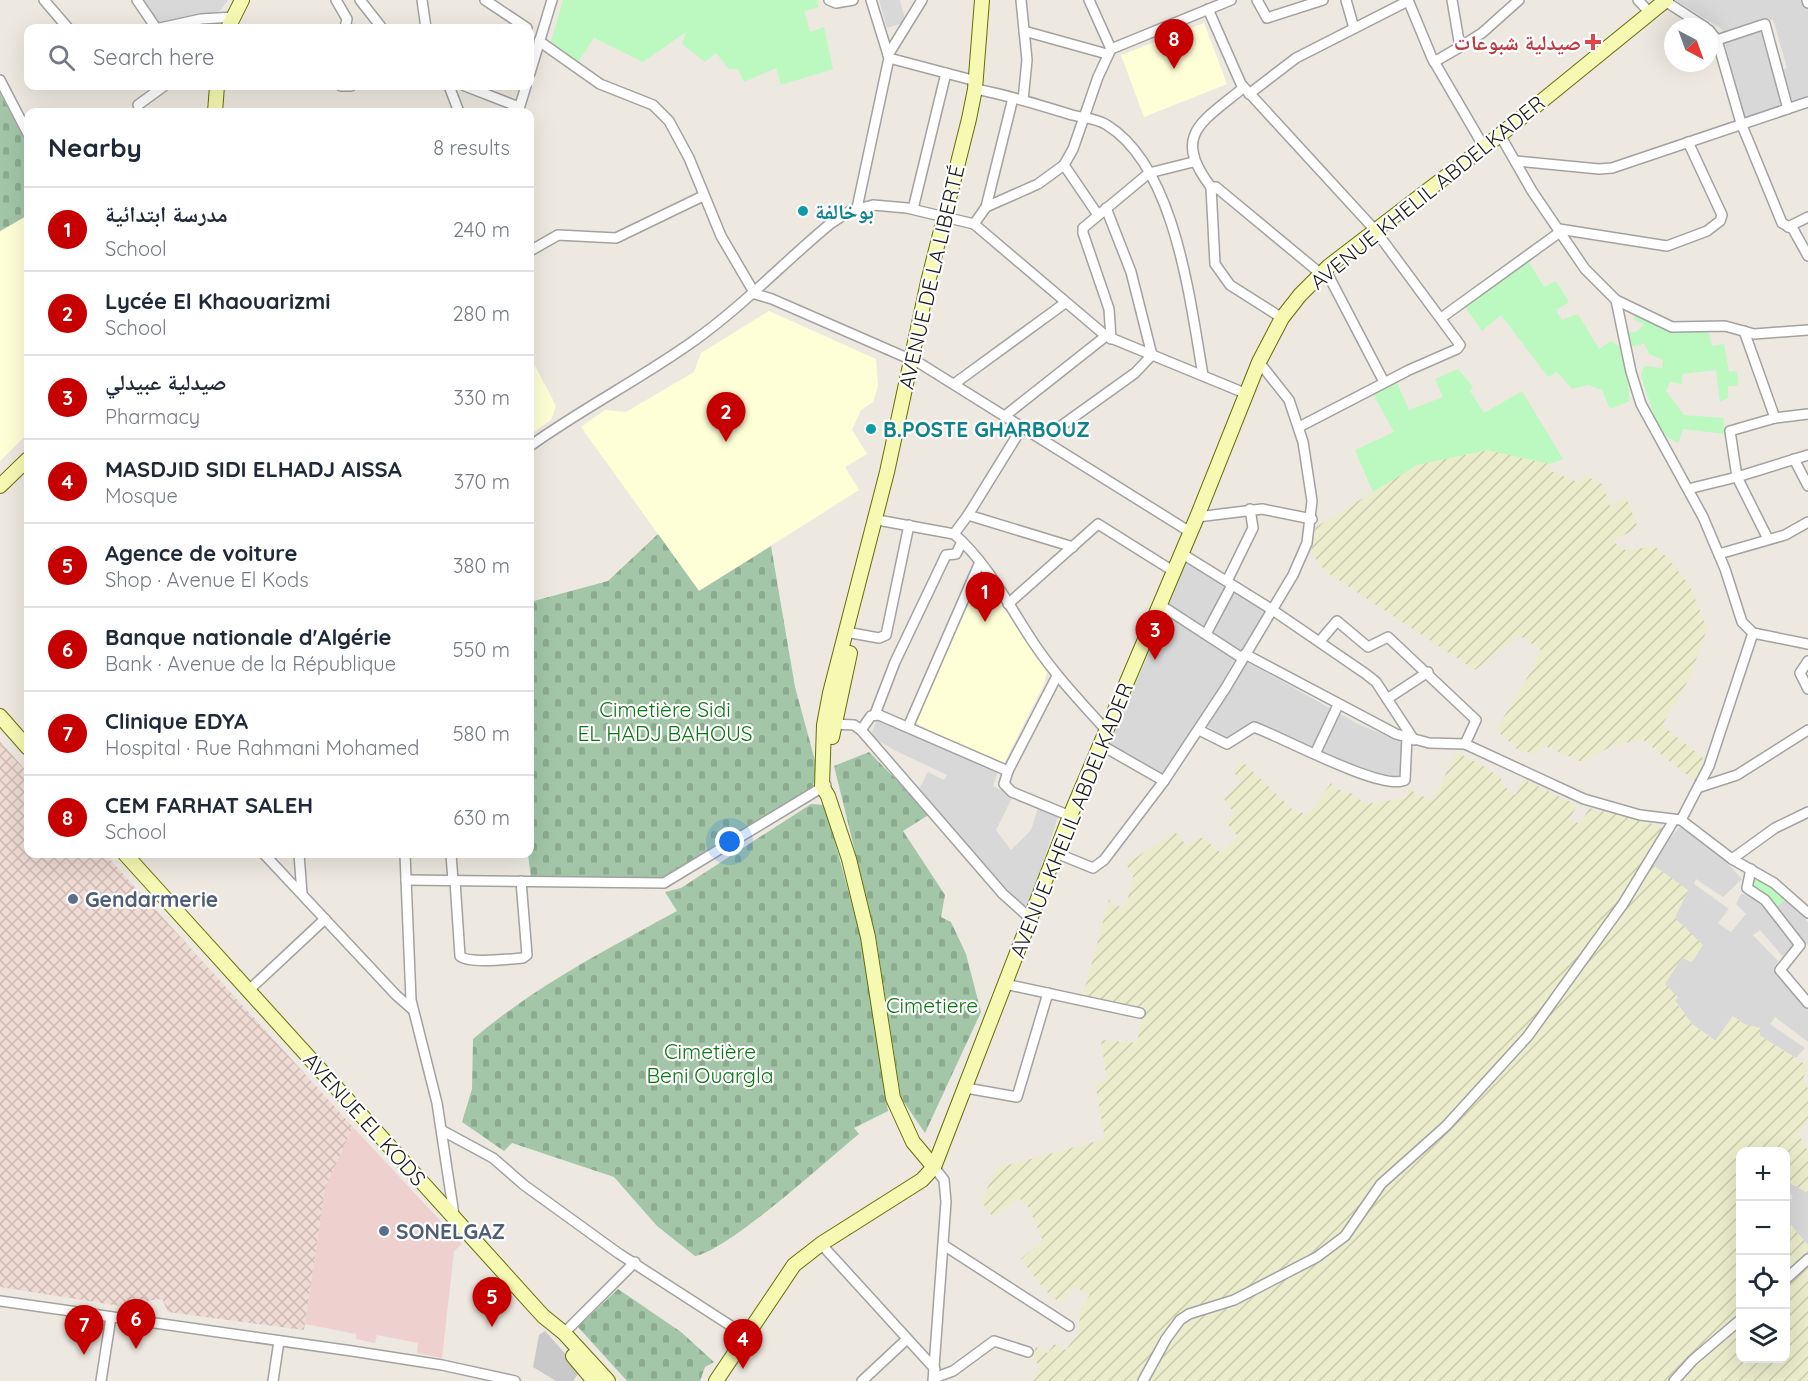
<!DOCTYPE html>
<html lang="en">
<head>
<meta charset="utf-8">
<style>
	:root { --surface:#fff; --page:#f6f6f7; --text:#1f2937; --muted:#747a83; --line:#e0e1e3; --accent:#c60001 }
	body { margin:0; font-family:Quicksand,"Noto Naskh Arabic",sans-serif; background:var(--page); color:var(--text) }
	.controls { position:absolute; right:18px; bottom:18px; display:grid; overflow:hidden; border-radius:12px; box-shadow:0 6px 24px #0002 }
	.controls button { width:54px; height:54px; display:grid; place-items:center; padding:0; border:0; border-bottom:2px solid var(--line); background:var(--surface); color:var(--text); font:30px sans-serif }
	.compass { position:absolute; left:1664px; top:18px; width:54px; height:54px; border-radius:50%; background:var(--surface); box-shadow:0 6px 24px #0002; rotate:139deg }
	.you { position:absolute; left:730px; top:842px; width:21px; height:21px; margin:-15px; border:4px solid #fff; border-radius:50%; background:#1a73e8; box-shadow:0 0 0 9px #1a73e833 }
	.badge { display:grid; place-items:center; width:39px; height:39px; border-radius:50%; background:var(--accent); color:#fff; font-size:20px; font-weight:700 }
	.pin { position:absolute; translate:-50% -50px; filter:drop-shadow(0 2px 3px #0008) }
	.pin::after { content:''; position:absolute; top:32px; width:21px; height:18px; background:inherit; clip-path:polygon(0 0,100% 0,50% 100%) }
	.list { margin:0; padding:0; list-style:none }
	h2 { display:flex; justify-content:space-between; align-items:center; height:78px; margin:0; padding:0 24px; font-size:26px }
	h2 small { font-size:20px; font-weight:400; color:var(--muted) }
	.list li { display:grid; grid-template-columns:39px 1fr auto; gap:18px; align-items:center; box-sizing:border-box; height:84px; padding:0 24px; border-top:2px solid var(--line) }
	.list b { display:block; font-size:22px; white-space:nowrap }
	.list p { margin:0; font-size:20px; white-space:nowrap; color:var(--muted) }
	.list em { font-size:20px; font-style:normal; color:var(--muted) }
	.icon { flex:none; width:33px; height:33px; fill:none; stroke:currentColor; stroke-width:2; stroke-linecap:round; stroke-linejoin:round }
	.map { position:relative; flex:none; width:1808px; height:1381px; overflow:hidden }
	.search { position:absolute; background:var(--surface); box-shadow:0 6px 24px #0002; left:24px; top:24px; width:510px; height:66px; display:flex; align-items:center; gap:15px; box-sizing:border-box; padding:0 21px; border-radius:12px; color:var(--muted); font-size:22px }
	.panel { position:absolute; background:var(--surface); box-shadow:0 6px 24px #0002; left:24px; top:108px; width:510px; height:750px; border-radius:12px }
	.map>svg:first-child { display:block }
	.residential { fill:#d9d8d8 }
	.commercial { fill:#eed0cf }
	.education { fill:#ffffd7 }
	.religious { fill:#c9c9c9 }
	.military { fill:url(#military-cross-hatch) }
	.farmland { fill:url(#farmland-furrows) }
	.cemetery { fill:url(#cemetery-stones) }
	.park { fill:#bbf9c0 }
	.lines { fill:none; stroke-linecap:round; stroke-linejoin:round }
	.street-casing { stroke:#a2a2a2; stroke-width:12 }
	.secondary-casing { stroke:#647005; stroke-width:16 }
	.street { stroke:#fff; stroke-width:9 }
	.secondary { stroke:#f5f9b2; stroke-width:14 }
	.health-dot { fill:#e0444e; stroke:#fff; stroke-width:2 }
	.culture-dot { fill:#0f9aa8; stroke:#fff; stroke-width:2 }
	.service-dot { fill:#5c6f8a; stroke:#fff; stroke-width:2 }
	.labels { text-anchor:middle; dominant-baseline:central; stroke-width:4.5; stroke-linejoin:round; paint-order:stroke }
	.health-label { font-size:21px; font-weight:bold; fill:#be3a42; stroke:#fff; text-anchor:end }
	.street-label { font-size:21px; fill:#1b1b1b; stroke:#fff }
	.culture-label { font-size:21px; font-weight:bold; fill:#0d838f; stroke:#fff; text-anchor:start }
	.park-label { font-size:21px; fill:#0b7714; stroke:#fff }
	.service-label { font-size:21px; font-weight:bold; fill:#4e5e75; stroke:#fff; text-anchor:start }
</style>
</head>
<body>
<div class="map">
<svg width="1808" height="1381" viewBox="0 0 1808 1381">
	<defs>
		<pattern id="military-cross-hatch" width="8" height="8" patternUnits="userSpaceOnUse" patternTransform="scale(1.5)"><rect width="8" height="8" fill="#efdbd3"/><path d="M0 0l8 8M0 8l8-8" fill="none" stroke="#ccbbb5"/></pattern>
		<pattern id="farmland-furrows" width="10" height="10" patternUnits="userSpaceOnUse" patternTransform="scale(1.5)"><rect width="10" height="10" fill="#eaeccb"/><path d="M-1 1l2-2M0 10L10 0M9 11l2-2" fill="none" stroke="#c8caae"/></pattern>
		<pattern id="cemetery-stones" width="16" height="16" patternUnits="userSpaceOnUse" patternTransform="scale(1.5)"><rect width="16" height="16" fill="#a2c6a7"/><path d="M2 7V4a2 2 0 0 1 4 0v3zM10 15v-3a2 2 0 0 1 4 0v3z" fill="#8baa8f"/></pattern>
	</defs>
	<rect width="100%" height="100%" fill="#ede9e0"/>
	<!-- residential -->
	<g class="residential">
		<polygon points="140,0 228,0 220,11 157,27"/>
		<polygon points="879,0 900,0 906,22 887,28"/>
		<polygon points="1675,0 1808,0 1808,99 1791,104 1780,70 1787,68 1773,19 1764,24 1785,109 1743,119 1722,29"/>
		<polygon points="1187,561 1267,609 1240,653 1167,606"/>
		<polygon points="1166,614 1236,657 1219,688 1220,691 1161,775 1109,745"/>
		<polygon points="1246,661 1358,724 1404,743 1404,777 1372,775 1267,727 1258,727 1251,723 1244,731 1227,740 1206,725"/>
		<polygon points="877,720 998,771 993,786 1013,796 996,830 1011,850 1031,830 1039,805 1059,814 1027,911 918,791 928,772 944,780 947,775 896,751 870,736"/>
		<polygon points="1683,824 1718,853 1742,879 1723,897 1696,879 1694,884 1729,909 1718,923 1731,932 1746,914 1736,904 1741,894 1760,898 1797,947 1785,959 1760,930 1753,935 1778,961 1773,970 1808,1008 1808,1042 1775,1017 1770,1024 1805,1048 1796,1058 1759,1035 1760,1028 1744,1024 1733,1016 1716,1041 1692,1024 1675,1000 1678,997 1664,984 1682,958 1674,918 1688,890 1650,863 1665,835 1670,837"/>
		<polygon points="1785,900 1808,922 1808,945 1775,908"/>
		<polygon points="1788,1182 1808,1193 1808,1245 1786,1219 1786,1205 1793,1197 1786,1190"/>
	</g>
	<!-- commercial -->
	<polygon class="commercial" points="353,1127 462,1244 454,1251 442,1358 417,1353 418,1343 377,1335 375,1343 356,1339 356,1334 305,1324 325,1188"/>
	<!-- education -->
	<g class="education">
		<polygon points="1204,23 1227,84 1144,117 1121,55"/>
		<polygon points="28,215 28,433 0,461 0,232"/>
		<polygon points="769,311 876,359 878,386 873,402 861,410 852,430 867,454 845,467 859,490 699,591 581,427 605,410 626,412 694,372 701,353"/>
		<polygon points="530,356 556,406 551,420 530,435"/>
		<polygon points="979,571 1047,672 1044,684 1002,767 914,722"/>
	</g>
	<!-- religious -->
	<polygon class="religious" points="545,1331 577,1367 578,1374 573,1381 556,1381 533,1367 539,1335"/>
	<!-- military -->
	<polygon class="military" points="0,741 28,773 28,854 105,854 353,1127 325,1188 304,1330 168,1312 162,1299 128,1303 127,1307 0,1287"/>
	<!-- farmland -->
	<g class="farmland">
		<polygon points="1488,450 1550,464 1551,471 1580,483 1584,475 1602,484 1610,506 1626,497 1637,525 1630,532 1612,541 1627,551 1654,546 1667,557 1690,586 1707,629 1689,679 1662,725 1704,759 1696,782 1642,739 1612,746 1582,762 1543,745 1534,754 1517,749 1496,730 1530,673 1541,650 1519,635 1475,670 1325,571 1311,552 1316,527 1417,465"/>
		<polygon points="1456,752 1482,765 1501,778 1501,784 1515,795 1525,780 1577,805 1568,822 1581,823 1589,808 1640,819 1667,830 1650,863 1688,890 1675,918 1703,945 1692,962 1682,958 1665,984 1678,997 1675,1001 1692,1024 1715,1041 1733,1016 1744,1024 1760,1028 1760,1036 1808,1066 1803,1079 1808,1089 1808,1118 1798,1133 1808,1151 1808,1193 1788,1182 1786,1185 1786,1152 1740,1152 1740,1358 1786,1358 1786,1219 1808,1245 1808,1381 1033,1381 1040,1365 1031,1359 1036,1347 1048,1353 1054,1344 1066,1350 1079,1332 1080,1309 1090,1295 1075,1287 1061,1304 1044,1289 1021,1259 1043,1240 1029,1208 1019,1198 993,1217 981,1201 997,1168 1105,1139 1095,1083 1107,1081 1101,1040 1137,1043 1143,1012 1083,995 1109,900 1122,908 1128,899 1133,877 1126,864 1175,832 1187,846 1201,837 1220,852 1238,837 1226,822 1235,814 1224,799 1241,782 1233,771 1243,762 1292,809 1308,815 1331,783 1338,789 1353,794 1366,804 1406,798 1408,789 1433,801"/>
	</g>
	<!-- cemetery -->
	<g class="cemetery">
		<polygon points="0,93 28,146 28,215 0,231"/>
		<polygon points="658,534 699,591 771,546 795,687 817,768 813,786 670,879 531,879 528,854 530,602 608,581"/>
		<polygon points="869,752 930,814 903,831 945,895 941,917 951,922 966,954 981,1012 925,1133 901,1098 876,937 834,766"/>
		<path d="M811,804L825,805L861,938L888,1111L854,1128L859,1134C827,1160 729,1250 695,1256L657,1226L614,1177L512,1143L504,1151L462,1122L472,1089L473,1039C535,986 606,950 677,911L665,892L681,888Z"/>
		<polygon points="618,1289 681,1332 714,1362 705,1367 700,1381 627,1381 578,1327"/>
	</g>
	<!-- park -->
	<g class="park">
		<polygon points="563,0 817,0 819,7 804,11 810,32 824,27 833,69 781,85 776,68 744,82 738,69 729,69 716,53 705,62 682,44 686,32 643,62 594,38 577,64 551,41"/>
		<polygon points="1527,259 1544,287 1556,281 1569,302 1556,310 1562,320 1578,314 1599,349 1611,341 1623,349 1630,401 1610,409 1602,390 1588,385 1572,389 1557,372 1548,377 1501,315 1482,331 1463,304"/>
		<polygon points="1635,315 1676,331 1708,329 1712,346 1724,344 1729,372 1736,371 1739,381 1737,386 1728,386 1728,398 1720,402 1716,370 1682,374 1682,384 1670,382 1666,391 1684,415 1723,418 1725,434 1683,429 1678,443 1660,433 1641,376 1644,366 1662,368 1663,360 1649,354 1644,343 1635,347 1626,343 1628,333 1638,331 1644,324 1634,320"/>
		<polygon points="1458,369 1473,387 1470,391 1484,413 1522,391 1563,459 1550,464 1487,450 1417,465 1373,492 1355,450 1394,432 1373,394 1396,381 1409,410 1443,397 1435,379"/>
		<polygon points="1754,878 1762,878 1785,900 1775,908 1751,889"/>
	</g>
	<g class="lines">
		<!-- street casing -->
		<g class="street-casing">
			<g id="street">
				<polyline points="44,0 68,28"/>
				<polyline points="137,0 156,28"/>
				<polyline points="336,0 347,19 345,28"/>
				<polyline points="360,0 382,28"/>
				<polyline points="422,0 426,28"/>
				<polyline points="485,0 527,28"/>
				<polyline points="829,0 836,3 853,0"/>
				<polyline points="1021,0 1027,60 1023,100"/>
				<polyline points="1089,0 1111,49"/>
				<polyline points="1257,0 1267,18 1323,0"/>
				<polyline points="1346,0 1354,28"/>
				<polyline points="1408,0 1432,58 1484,147"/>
				<polyline points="1638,0 1650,13"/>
				<polyline points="1807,0 1808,3"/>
				<polyline points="1665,1 1705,27"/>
				<polyline points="1208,9 1241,84 1375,230 1460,345 1457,349 1409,370 1299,427"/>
				<polyline points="160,28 201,19 234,17"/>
				<polyline points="1709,30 1717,40 1741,123 1782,223 1793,229 1808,256"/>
				<polyline points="1024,31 1107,54"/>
				<polyline points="1717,40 1765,24 1788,109"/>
				<polyline points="539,41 600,84 653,105 669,121 689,158 721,236 755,294 772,299 921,364 1190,532"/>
				<polyline points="1460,47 1482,33 1519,0"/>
				<polyline points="888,55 922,0"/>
				<polyline points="889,58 976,81"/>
				<polyline points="1434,62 1460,47 1452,0"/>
				<polyline points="530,73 552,0"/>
				<polyline points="0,80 28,134"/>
				<polyline points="341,86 351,86"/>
				<polyline points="449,86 459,112"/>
				<polyline points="465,86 519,107"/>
				<path d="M975,89C1008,95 1040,105 1072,115C1084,118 1096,118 1107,125C1176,168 1190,302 1203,375"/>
				<polyline points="1249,94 1296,58 1408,1"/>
				<polyline points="138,105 164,86"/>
				<polyline points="518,112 526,86"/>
				<polyline points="1500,135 1532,191 1585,269 1616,300 1672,327 1725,326 1754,334 1808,330"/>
				<polyline points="1516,161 1599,169 1612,168 1808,102"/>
				<polyline points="1064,165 1098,215"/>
				<path d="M1211,187C1171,135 1202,122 1243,88"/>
				<polyline points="986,207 1013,98"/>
				<polyline points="857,208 889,58 871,0"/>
				<polyline points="913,209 946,73"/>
				<polyline points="974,224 986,207 1038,184 1064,165 1073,149 1098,77 1111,49 1231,0"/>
				<polyline points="1788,227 1808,217"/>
				<polyline points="1559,229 1667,246 1707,231 1720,221 1722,215 1688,142"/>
				<polyline points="530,251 558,235 616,238 703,196"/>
				<polyline points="1325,269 1384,382"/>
				<polyline points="1616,300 1631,372 1641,404 1703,517 1725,569 1742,622 1753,633 1808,644"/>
				<polyline points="1282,318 1230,285 1215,264 1211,187 1216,187 1321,274"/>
				<polyline points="1441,318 1560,232"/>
				<polyline points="1744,331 1775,418"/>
				<polyline points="1111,339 1109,309 1083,233 1083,228 1149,173 1193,162"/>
				<polyline points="954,384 1065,303"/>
				<polyline points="1006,415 1106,336"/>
				<polyline points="1043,439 1135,373 1152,355 1131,272 1106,208"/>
				<path d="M530,446C583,408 642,378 695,340C744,305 784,262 830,224L850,211L873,205L907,208L974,224L1106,336L1247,394"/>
				<polyline points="1794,459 1808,486"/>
				<polyline points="1688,489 1737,477 1808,455"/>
				<polyline points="968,515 1023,426"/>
				<polyline points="1197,517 1262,509 1312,519"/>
				<path d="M883,521L954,534C988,563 1010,608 1035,645C1056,676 1081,702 1106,730"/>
				<polyline points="954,534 968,515 1073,547"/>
				<polyline points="1768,539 1737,477 1730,431 1775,418 1808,414"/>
				<polyline points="1181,553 1271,609 1366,674 1376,682 1414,740"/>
				<polyline points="1719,554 1785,535 1808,522"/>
				<polyline points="1227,581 1253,528 1250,509"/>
				<polyline points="1008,604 1098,524 1173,571"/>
				<polyline points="1159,604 1242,658"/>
				<polyline points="846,632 879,638 886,635 909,525"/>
				<polyline points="1753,633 1709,766 1681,820 1732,859 1774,883 1808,913"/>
				<polyline points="1206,634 1232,585"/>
				<polyline points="1320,641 1337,621 1368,647 1388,637 1476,720 1465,744"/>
				<polyline points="1245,654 1396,734 1429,743 1465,744 1584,799 1640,815 1681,820"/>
				<polyline points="1808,661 1800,673 1808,689"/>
				<polyline points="1057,676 1008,771 1004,784 1012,792 1070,816"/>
				<polyline points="1387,699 1428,672"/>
				<polyline points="875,714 895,662 946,555 956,554 962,542"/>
				<polyline points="833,724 854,725 861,730 1003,894 1031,919"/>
				<polyline points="908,727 980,562"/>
				<polyline points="861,730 871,716 879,715 1008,771"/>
				<path d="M1199,730L1227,744L1254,727C1282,737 1383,792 1405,780L1407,737"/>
				<polyline points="1101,745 1164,781"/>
				<polyline points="1315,754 1338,705"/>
				<polyline points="1700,787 1737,775 1808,730"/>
				<polyline points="1056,853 1093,868 1104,860 1164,781 1225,689 1293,575 1307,543 1312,501 1303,442 1289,400 1259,362"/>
				<polyline points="264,854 396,995 413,1010"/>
				<polyline points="299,854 302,894"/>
				<polyline points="405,854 411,1000 437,1103 454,1215"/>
				<polyline points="451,854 453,881"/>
				<polyline points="1732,859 1775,828 1808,812"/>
				<polyline points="1751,869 1747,888 1765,900 1800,945 1780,970 1808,1003"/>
				<polyline points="406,880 664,883 826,785"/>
				<path d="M455,881L460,956C468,964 510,959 523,958L527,955L521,881"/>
				<polyline points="1005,984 1140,1013"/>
				<polyline points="249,990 325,919"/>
				<polyline points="966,1088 1017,1097 1048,993"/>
				<polyline points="443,1131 493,1158 524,1185 618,1253 745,1335"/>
				<polyline points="821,1244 935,1369"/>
				<polyline points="945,1246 1069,1326"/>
				<polyline points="1786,1279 1808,1259"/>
				<polyline points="0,1301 352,1351 442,1365 515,1381"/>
				<polyline points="564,1333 635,1262"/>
				<polyline points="934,1378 953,1371 994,1341 1028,1352"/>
				<polyline points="101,1381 111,1317"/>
				<polyline points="273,1381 279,1341"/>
				<polyline points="862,1381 907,1339"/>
				<polyline points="933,1381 946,1202 944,1180 934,1167"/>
				<polyline points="1143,1381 1166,1339 1180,1320 1189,1314 1234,1300 1317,1257 1345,1236 1381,1184 1446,1126 1528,1036 1623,904 1674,820"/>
				<polyline points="1674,1381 1693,1360 1740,1320"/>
			</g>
		</g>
		<!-- secondary casing -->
		<g class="secondary-casing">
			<g id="secondary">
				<polyline points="228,28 242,0"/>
				<polyline points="215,112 217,86"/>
				<polyline points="0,486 28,459"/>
				<polyline points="0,716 28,748"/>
				<polyline points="832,737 850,653"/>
				<polyline points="125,854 543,1316 564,1333 608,1381"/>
				<polyline points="934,1167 913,1142 893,1098 868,937 849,859 828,796 822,786 824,725 830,693 887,472 928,282 969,119 975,89 982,0"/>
				<polyline points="573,1356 594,1381"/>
				<polyline points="716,1381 794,1265 821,1244 922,1180 934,1167 1070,816 1197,517 1259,362 1282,318 1300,295 1329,266 1500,135 1666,0"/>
			</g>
		</g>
		<!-- street -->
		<use href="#street" class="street"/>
		<!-- secondary -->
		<use href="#secondary" class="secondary"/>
	</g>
	<!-- markers -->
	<path class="health-dot" d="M1590 33h6v6h6v6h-6v6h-6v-6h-6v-6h6z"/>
	<g class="culture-dot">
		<circle cx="803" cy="211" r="6"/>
		<circle cx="871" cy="429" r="6"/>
	</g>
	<g class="service-dot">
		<circle cx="73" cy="899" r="6"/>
		<circle cx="384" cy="1231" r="6"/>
	</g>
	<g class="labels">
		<!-- health labels -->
		<g class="health-label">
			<text x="1581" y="42">صيدلية شبوعات</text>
		</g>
		<!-- street labels -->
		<g class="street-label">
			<text transform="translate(1427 192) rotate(-39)">AVENUE KHELIL ABDELKADER</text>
			<text transform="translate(931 277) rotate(-77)">AVENUE DE LA LIBERTÉ</text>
			<text transform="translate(1071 820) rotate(-68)">AVENUE KHELIL ABDELKADER</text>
			<text transform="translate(365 1119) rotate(48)">AVENUE EL KODS</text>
		</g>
		<!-- culture labels -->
		<g class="culture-label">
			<text x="815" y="211">بوخالفة</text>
			<text x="883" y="429">B.POSTE GHARBOUZ</text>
		</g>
		<!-- park labels -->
		<g class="park-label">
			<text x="665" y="709">Cimetière Sidi<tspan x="665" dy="24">EL HADJ BAHOUS</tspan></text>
			<text x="932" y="1005">Cimetiere</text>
			<text x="710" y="1051">Cimetière<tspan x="710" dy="24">Beni Ouargla</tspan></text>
		</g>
		<!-- service labels -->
		<g class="service-label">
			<text x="85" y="899">Gendarmerie</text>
			<text x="396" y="1231">SONELGAZ</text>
		</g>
	</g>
</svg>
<div class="controls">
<button>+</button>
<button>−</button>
<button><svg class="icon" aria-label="locate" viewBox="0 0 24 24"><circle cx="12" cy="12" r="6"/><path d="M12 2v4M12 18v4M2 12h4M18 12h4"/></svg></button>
<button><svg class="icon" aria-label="layers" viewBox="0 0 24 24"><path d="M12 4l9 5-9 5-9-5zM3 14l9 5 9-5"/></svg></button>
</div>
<svg class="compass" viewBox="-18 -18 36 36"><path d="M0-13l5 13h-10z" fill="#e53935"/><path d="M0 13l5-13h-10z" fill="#747a83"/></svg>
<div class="you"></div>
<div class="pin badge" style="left:985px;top:622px">1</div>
<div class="pin badge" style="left:726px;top:442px">2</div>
<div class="pin badge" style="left:1155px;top:660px">3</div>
<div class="pin badge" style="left:743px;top:1369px">4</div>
<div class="pin badge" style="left:492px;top:1327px">5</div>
<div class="pin badge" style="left:136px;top:1349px">6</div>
<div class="pin badge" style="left:84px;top:1355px">7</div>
<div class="pin badge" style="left:1174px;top:69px">8</div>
<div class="search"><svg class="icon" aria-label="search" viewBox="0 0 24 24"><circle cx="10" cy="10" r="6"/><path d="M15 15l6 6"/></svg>Search here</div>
<section class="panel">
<h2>Nearby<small>8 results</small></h2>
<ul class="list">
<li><span class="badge">1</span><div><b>مدرسة ابتدائية</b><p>School</p></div><em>240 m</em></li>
<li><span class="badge">2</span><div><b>Lycée El Khaouarizmi</b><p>School</p></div><em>280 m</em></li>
<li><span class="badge">3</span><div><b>صيدلية عبيدلي</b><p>Pharmacy</p></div><em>330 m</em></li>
<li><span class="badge">4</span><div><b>MASDJID SIDI ELHADJ AISSA</b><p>Mosque</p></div><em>370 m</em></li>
<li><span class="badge">5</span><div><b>Agence de voiture</b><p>Shop · Avenue El Kods</p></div><em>380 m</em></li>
<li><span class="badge">6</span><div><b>Banque nationale d'Algérie</b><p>Bank · Avenue de la République</p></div><em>550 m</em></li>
<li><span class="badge">7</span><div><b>Clinique EDYA</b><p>Hospital · Rue Rahmani Mohamed</p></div><em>580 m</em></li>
<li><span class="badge">8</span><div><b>CEM FARHAT SALEH</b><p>School</p></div><em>630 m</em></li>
</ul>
</section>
</div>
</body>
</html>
